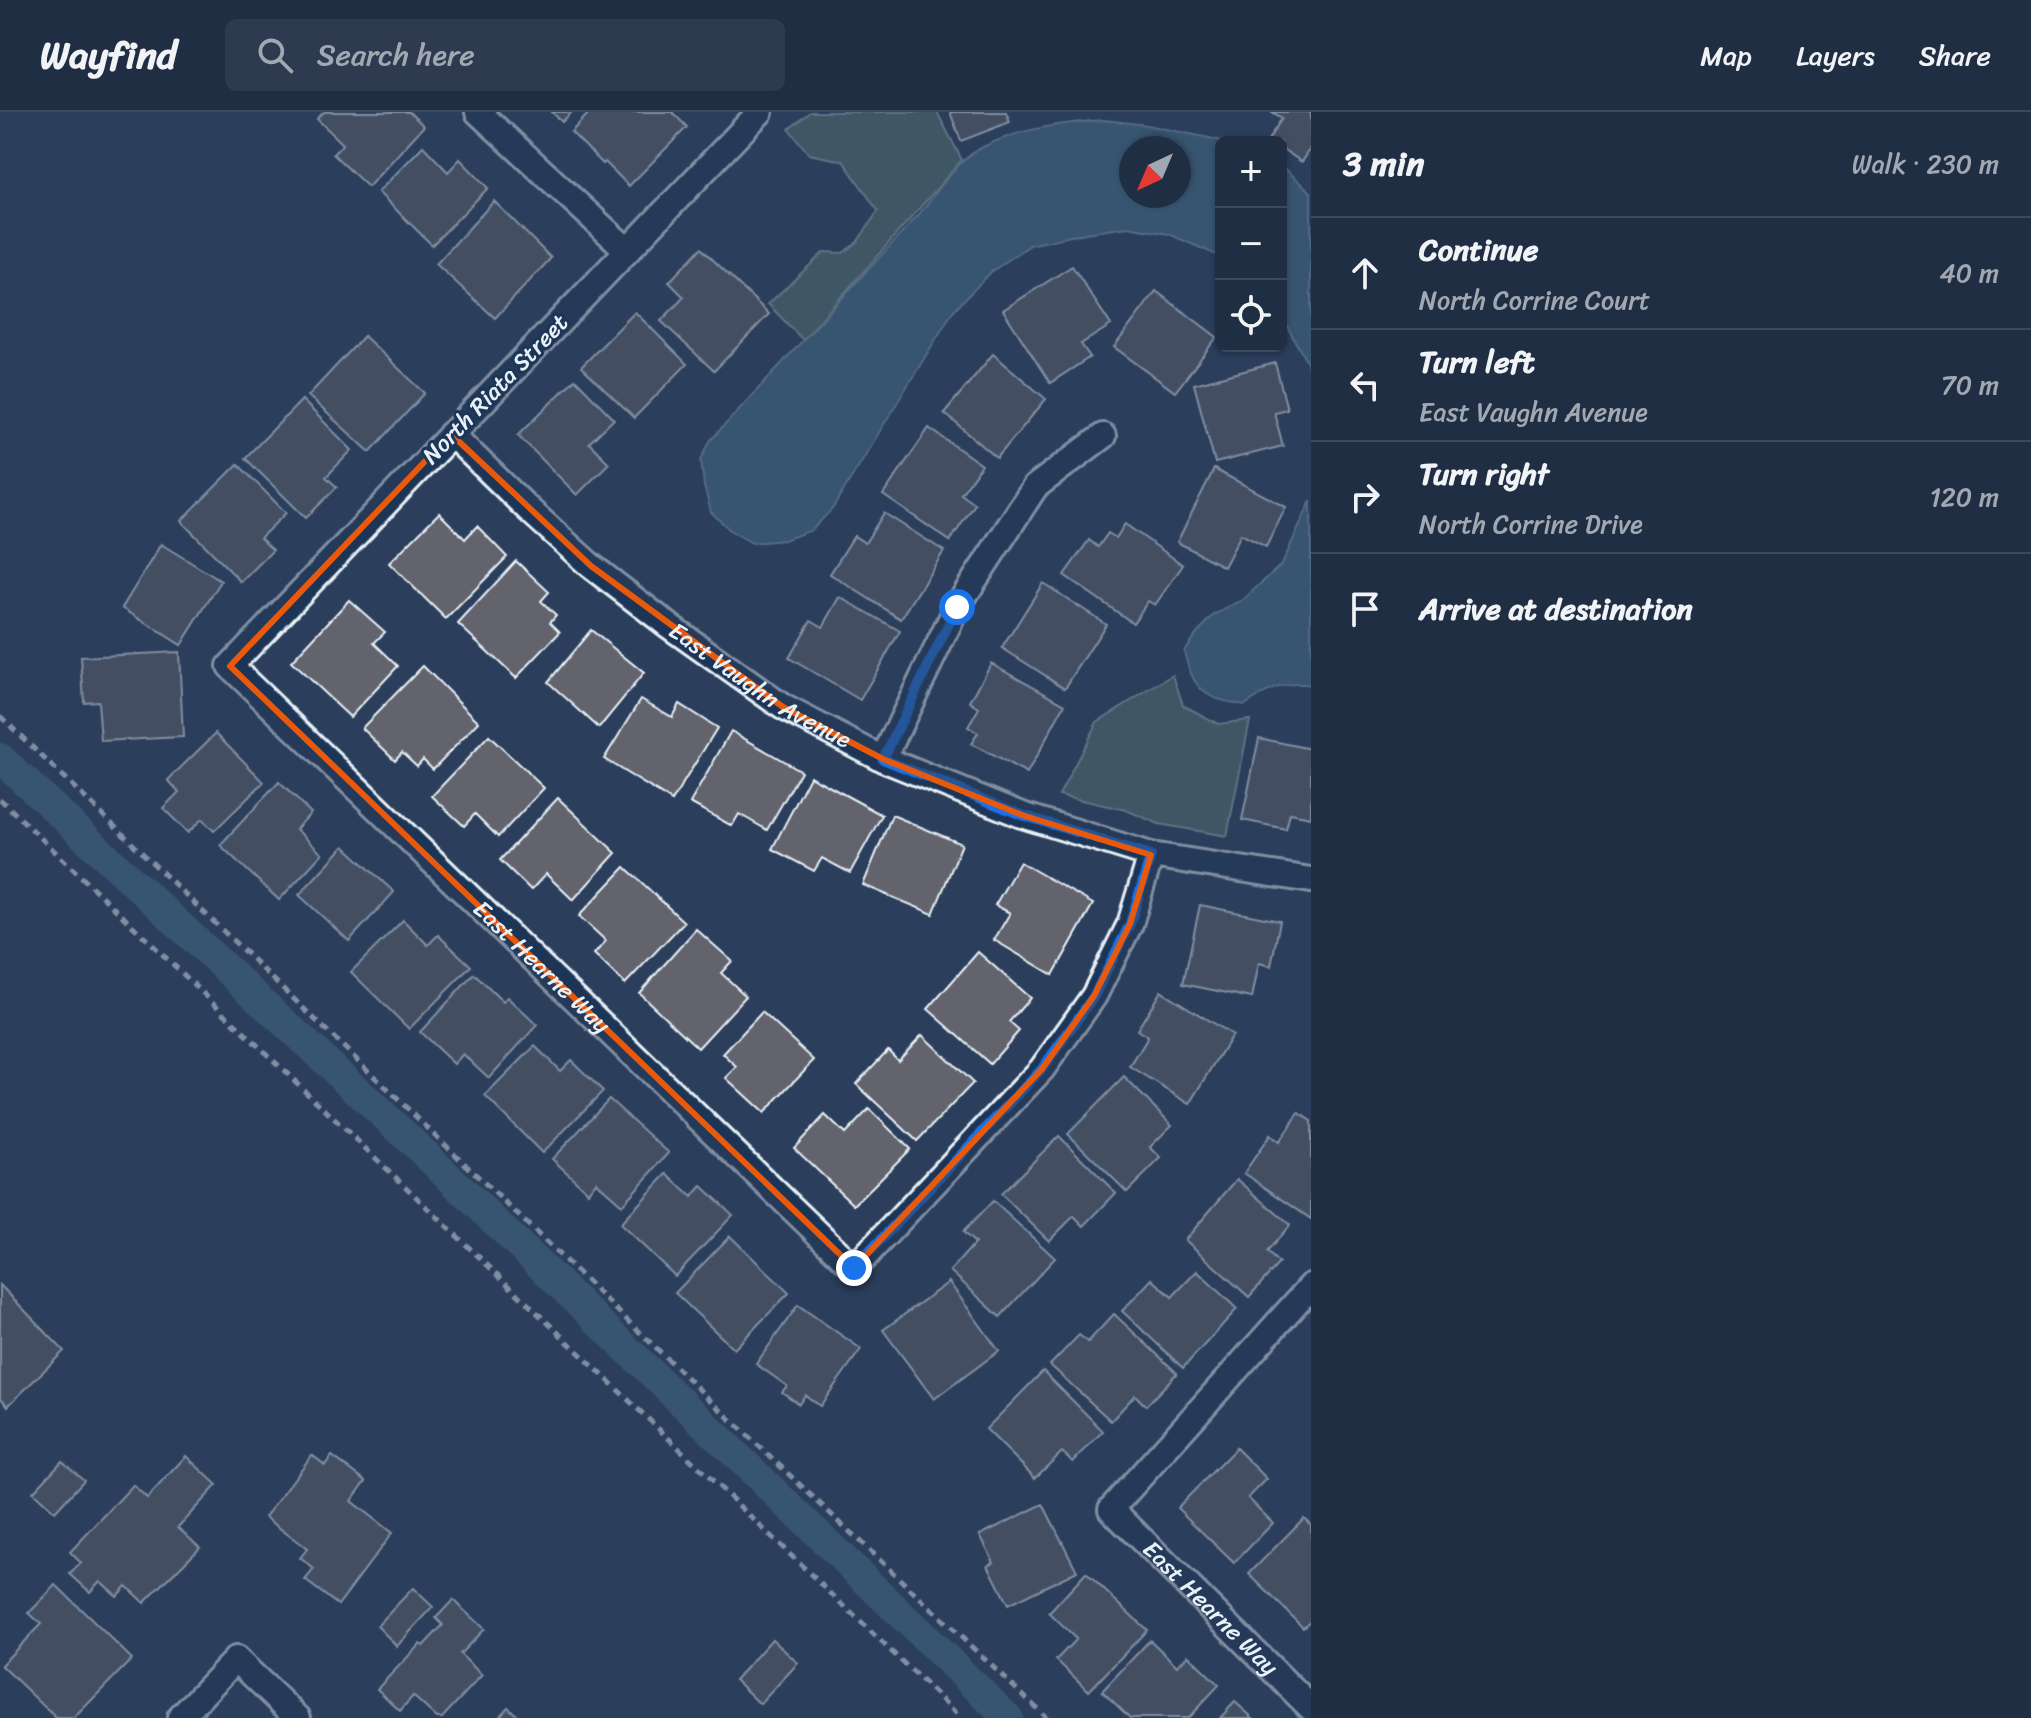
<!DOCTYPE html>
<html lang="en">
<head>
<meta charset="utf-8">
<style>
	:root { --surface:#202e44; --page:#2d3a4f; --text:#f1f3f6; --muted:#a2a8b2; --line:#3d4a5d }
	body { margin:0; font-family:Sriracha,sans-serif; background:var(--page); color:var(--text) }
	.controls { position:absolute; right:24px; top:24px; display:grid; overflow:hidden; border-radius:12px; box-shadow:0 2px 6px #0004 }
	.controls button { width:72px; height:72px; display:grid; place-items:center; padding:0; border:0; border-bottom:2px solid var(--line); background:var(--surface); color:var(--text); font:40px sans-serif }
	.compass { position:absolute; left:1119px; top:24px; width:72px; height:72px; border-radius:50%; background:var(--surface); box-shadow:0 2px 6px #0004; rotate:224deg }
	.stop { position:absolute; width:24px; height:24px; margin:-18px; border:6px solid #1a73e8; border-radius:50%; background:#fff }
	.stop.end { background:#1a73e8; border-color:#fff; box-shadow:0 2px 8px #0008 }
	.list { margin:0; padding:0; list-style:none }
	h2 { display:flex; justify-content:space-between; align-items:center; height:104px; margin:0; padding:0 32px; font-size:34px }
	h2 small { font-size:26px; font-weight:400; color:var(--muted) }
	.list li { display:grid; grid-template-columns:52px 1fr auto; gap:24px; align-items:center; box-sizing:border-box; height:112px; padding:0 32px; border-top:2px solid var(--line) }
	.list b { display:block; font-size:30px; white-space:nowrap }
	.list p { margin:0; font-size:26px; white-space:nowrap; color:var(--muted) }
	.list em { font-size:26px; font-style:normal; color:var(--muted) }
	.icon { flex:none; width:44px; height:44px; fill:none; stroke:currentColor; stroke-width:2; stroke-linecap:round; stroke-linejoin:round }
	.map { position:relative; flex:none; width:1311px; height:1606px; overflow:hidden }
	header { display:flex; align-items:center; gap:48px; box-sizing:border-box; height:112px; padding:0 40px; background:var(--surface); border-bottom:2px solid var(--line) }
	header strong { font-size:38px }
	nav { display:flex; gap:44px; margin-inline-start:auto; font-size:28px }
	.search { width:560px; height:72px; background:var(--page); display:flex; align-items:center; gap:20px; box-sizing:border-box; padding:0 28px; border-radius:12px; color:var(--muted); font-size:30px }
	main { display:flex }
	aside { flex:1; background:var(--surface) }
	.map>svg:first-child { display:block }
	.green { fill:#587472; stroke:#a0b2b5; stroke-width:2 }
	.water { fill:#446f8b; stroke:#86a3b7; stroke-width:2; fill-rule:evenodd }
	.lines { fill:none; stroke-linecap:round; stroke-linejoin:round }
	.canal { stroke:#446f8b; stroke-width:30 }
	.building { fill:#62646c; stroke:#e8f1f8; stroke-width:2 }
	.minor-casing { stroke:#e8f1f8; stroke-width:30 }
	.path { stroke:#e8f1f8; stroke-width:5; stroke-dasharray:8 6; stroke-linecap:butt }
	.minor { stroke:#1d3557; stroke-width:24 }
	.route { stroke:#1a73e8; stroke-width:10 }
	.marked { fill:none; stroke:#e8590c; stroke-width:6; stroke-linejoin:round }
	.labels { text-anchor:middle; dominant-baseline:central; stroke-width:6; stroke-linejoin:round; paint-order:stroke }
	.street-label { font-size:24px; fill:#e8f1f8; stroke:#1d3557 }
</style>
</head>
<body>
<header>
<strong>Wayfind</strong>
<div class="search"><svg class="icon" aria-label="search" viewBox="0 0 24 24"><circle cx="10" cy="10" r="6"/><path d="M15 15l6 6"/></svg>Search here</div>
<nav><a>Map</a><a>Layers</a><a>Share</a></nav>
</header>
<main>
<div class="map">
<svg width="1311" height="1606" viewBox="0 0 1311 1606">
	<rect width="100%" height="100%" fill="#2b3e5b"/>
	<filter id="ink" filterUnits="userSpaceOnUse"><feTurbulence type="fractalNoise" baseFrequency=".0125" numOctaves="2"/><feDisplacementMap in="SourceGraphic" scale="16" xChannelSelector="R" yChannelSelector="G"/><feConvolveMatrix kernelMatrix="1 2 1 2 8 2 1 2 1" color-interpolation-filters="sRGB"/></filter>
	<g filter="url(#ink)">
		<!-- green -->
		<g class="green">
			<polygon points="810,0 937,0 962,48 803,228 768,192 824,140 843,141 858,129 878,99 843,49 809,42 789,17"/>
			<polygon points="1173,563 1183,593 1218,612 1250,608 1227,724 1159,712 1126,698 1059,683 1097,610"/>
		</g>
		<!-- water -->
		<g class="water">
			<path d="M1104,8L1147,13L1228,30H1221V145L1169,122L1128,115L1085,121L1030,133L991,160L953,199L833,396L812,418L784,428L752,431L731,419L711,400L704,374L701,348L710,329C778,255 846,182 914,108C937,83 953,49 985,34C1022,16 1064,11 1104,8ZM1179,36V84H1131V36Z"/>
			<polygon points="1281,53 1311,80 1311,268 1307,251 1281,203"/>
			<path d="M1311,389V573C1284,569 1267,578 1245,593C1205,587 1193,579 1184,539L1196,522L1214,503L1243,488L1282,452Z"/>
		</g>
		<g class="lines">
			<!-- canal -->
			<polyline class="canal" points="0,646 422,1039 1008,1606"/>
		</g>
		<!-- building -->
		<g class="building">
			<polygon points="324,0 409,0 424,14 368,75 333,42 343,32 317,7"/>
			<polygon points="552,0 572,0 562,10"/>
			<polygon points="590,0 672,0 687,15 629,74 605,50 603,52 571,20"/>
			<polygon points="950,0 1006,0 1010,10 961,29"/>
			<polygon points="1272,0 1311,0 1311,36 1302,50 1281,36 1281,30 1268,28 1282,6"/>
			<polygon points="423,34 448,60 460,47 488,76 432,133 378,80"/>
			<polygon points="494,89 551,146 495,206 436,152"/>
			<polygon points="701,136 769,202 714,259 661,209 684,185 669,170"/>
			<polygon points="1072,154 1111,213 1081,232 1090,245 1050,271 1003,198"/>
			<polygon points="1156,179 1217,225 1175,280 1114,235"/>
			<polygon points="635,200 687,252 634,306 581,255"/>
			<polygon points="364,224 425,281 370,340 308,284"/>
			<polygon points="993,242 1046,287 997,346 944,301"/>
			<polygon points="1275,251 1287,297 1274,300 1283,334 1215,351 1194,272"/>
			<polygon points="575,267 614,307 589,331 609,351 577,383 518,323"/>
			<polygon points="302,288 352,338 326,365 337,375 306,406 245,346"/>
			<polygon points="929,316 982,353 961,382 975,392 950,429 883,383"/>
			<polygon points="238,352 286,401 260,426 273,438 241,470 181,409"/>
			<polygon points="1214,357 1286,395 1266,435 1241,422 1224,455 1177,430"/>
			<polygon points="439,401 465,427 477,414 507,445 446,507 389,451"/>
			<polygon points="884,401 944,439 901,507 830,462 854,424 865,431"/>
			<polygon points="1125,412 1183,453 1155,493 1148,489 1133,511 1064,463 1089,428 1098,435 1108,421 1116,426"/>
			<polygon points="161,432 221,469 181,533 122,496"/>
			<polygon points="516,449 549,480 541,489 556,503 550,510 560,520 516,566 458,512"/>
			<polygon points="1043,471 1106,512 1065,576 1002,536"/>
			<polygon points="840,485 900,519 860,588 789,546 811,508 823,515"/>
			<polygon points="349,488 385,520 374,531 398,554 350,605 291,550"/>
			<polygon points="591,518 644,561 599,616 548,570"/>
			<polygon points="179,540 183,625 101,629 98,589 84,590 81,545"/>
			<polygon points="991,551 1065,592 1027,662 971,632 978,621 968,615 979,596 970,590"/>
			<polygon points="423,554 479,610 433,657 423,647 417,654 402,640 395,648 362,616"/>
			<polygon points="641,587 672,605 679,592 717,616 672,689 604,647"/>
			<polygon points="731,619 801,659 767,718 739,702 732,714 690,691"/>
			<polygon points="216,621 264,670 214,719 202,707 188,721 163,696 179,680 168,668"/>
			<polygon points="489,624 544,676 498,725 475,702 464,714 432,684"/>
			<polygon points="1259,626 1311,637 1311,705 1290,701 1286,717 1242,708"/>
			<polygon points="810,664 882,703 850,761 822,746 814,759 772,737"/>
			<polygon points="279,670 311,701 296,717 322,742 279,788 220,733"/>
			<polygon points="558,686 616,741 573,788 546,762 531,778 500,748"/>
			<polygon points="892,703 962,732 933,802 863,773"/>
			<polygon points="344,734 394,780 349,829 299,783"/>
			<polygon points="1020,750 1093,792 1053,863 994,828 1010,801 995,793"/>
			<polygon points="625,755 684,810 625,872 594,842 606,829 579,804"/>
			<polygon points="1200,793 1280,809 1271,854 1259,851 1252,886 1183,872"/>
			<polygon points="403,808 428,833 438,823 471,854 409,917 351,860"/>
			<polygon points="696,817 732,849 721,861 746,884 698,936 639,881"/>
			<polygon points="978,840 1030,886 1009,910 1019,919 990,952 928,897"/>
			<polygon points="474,862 503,890 507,885 537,913 489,966 463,942 454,952 420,920"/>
			<polygon points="1161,879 1232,923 1190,992 1130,955 1148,925 1137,918"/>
			<polygon points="762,900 814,948 764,1001 726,966 737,955 723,942"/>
			<polygon points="922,923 973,971 917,1029 856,972 888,938 898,948"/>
			<polygon points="535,934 560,959 571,948 603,979 542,1041 485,984"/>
			<polygon points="1124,965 1172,1013 1150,1035 1161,1046 1127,1080 1068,1022"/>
			<polygon points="609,987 669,1041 622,1093 596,1070 588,1080 552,1047"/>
			<polygon points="869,997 910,1037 854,1093 794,1036 825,1003 845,1022"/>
			<polygon points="1299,1001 1311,1009 1311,1107 1244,1061 1270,1023 1279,1030"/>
			<polygon points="1059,1024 1116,1081 1084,1114 1074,1104 1049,1129 1001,1082"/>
			<polygon points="667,1062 692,1085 702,1074 733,1103 675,1164 620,1112"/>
			<polygon points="1237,1067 1290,1113 1267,1140 1279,1151 1249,1185 1185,1128"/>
			<polygon points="993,1089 1055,1146 1000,1205 950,1159 975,1131 963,1120"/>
			<polygon points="730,1124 789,1181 734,1237 675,1181"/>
			<polygon points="1197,1159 1237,1197 1183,1256 1122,1199 1152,1167 1172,1185"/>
			<polygon points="949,1170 999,1239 934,1287 883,1218"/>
			<polygon points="0,1173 64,1239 8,1294 0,1285"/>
			<polygon points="798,1193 861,1237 820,1294 805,1283 799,1292 782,1280 787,1274 756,1252"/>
			<polygon points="1114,1202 1177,1261 1146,1294 1135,1283 1111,1309 1050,1253 1079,1223 1088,1230"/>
			<polygon points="1043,1259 1103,1319 1073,1350 1062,1340 1035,1366 986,1317"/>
			<polygon points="1236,1336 1267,1367 1248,1386 1273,1411 1234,1451 1177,1396"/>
			<polygon points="312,1343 325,1353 332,1344 366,1369 351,1389 392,1421 338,1493 305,1468 314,1457 300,1446 307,1437 265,1405"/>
			<polygon points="186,1344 217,1373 178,1415 200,1435 144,1491 126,1474 117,1484 100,1469 90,1480 70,1462 81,1451 70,1440 133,1373 147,1386"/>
			<polygon points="62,1349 84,1368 55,1400 33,1380"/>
			<polygon points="1043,1392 1077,1459 1008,1493 988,1453 994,1450 980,1423"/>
			<polygon points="1304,1406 1311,1413 1311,1508 1303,1515 1249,1462"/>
			<polygon points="1086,1461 1147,1518 1089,1579 1056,1548 1076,1527 1049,1501"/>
			<polygon points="56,1473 132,1547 74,1606 56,1606 1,1553 41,1512 29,1501"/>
			<polygon points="413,1476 433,1495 397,1534 377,1514"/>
			<polygon points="453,1488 484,1517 460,1542 482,1563 442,1606 437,1606 413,1584 400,1599 377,1577 420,1532 423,1534 443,1513 436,1506"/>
			<polygon points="772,1527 798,1551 760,1592 735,1568"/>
			<polygon points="1150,1528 1177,1554 1188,1543 1219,1573 1188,1606 1130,1606 1102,1579"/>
			<polygon points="1235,1590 1253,1606 1220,1606"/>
			<polygon points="508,1595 520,1606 498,1606"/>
		</g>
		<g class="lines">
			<!-- minor casing -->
			<g class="minor-casing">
				<g id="minor">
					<polyline points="478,0 627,138"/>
					<path id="s1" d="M760,0L230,554L854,1156L1042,957L1094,884L1130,812L1151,743"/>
					<path id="s2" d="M451,322L527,396L591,454L668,513L783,595L883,647L1022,703L1151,743L1311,768"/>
					<polyline points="883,647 957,495 1035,375 1103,324"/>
					<path id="s3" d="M1311,1174L1111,1397L1311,1596"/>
					<polyline points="180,1606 236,1547 298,1606"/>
				</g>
			</g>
			<!-- path -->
			<g class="path">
				<polyline points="0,604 708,1286 1047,1606"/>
				<polyline points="0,687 961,1606"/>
			</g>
			<!-- minor -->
			<use href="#minor" class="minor"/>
		</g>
	</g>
	<g class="lines" filter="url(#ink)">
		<!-- route -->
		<polyline class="route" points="854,1156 1042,957 1094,884 1130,812 1151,743 1022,703 883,647 957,495"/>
	</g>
	<!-- marked area -->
	<path d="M0 0H1311V1606H0ZM451,322L591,454L783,595L883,647L1022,703L1151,743L1130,812L1094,884L1042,957L854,1156L230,554Z" fill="#2b3e5b" fill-opacity=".55" fill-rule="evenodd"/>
	<path class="marked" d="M451,322L591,454L783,595L883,647L1022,703L1151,743L1130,812L1094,884L1042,957L854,1156L230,554Z"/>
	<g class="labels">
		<!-- street labels -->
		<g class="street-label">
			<text transform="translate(495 277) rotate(-46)">North Riata Street</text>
			<text stroke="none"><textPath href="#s2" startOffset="400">East Vaughn Avenue</textPath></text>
			<text stroke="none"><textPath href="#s1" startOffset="1200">East Hearne Way</textPath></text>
			<text stroke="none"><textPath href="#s3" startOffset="440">East Hearne Way</textPath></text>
		</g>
	</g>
</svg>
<div class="controls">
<button>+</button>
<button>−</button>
<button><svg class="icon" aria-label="locate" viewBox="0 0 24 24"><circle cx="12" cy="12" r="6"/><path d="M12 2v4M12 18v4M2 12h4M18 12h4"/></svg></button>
</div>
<svg class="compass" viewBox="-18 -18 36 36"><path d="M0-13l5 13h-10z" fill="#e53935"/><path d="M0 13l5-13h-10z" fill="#a2a8b2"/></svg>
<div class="stop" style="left:957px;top:495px"></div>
<div class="stop end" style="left:854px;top:1156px"></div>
</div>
<aside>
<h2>3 min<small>Walk · 230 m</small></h2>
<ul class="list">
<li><svg class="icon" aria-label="ahead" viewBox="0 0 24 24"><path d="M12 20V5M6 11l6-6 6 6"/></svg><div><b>Continue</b><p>North Corrine Court</p></div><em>40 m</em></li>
<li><svg class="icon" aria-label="left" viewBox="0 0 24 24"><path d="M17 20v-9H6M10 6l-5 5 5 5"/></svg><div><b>Turn left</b><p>East Vaughn Avenue</p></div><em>70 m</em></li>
<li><svg class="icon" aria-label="right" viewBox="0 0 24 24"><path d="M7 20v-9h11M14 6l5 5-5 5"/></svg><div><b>Turn right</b><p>North Corrine Drive</p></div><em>120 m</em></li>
<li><svg class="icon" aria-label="arrive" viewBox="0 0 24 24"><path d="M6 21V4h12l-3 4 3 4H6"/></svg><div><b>Arrive at destination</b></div></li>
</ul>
</aside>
</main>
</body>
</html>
